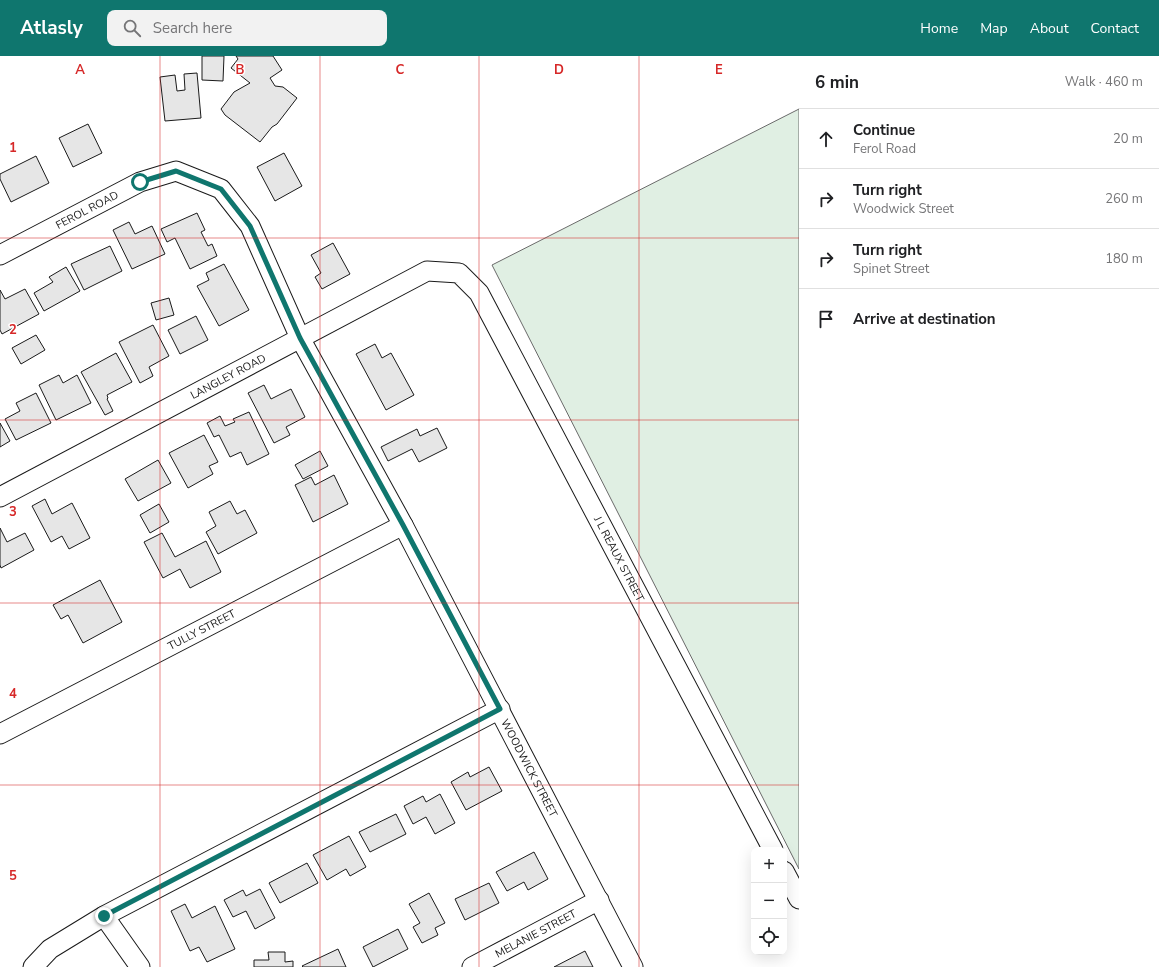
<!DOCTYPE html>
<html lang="en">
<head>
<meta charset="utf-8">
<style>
	:root { --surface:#fff; --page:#f2f2f2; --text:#202124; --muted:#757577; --line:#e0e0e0; --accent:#0f766e }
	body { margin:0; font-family:"Nunito Sans",sans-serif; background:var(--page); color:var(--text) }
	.controls { position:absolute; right:12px; bottom:12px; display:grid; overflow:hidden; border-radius:8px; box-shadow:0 4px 16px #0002 }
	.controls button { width:36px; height:36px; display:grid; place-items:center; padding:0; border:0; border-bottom:1px solid var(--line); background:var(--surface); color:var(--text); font:20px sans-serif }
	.stop { position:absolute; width:12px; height:12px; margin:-9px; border:3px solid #0f766e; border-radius:50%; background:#fff }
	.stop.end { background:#0f766e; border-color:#fff; box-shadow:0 1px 4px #0008 }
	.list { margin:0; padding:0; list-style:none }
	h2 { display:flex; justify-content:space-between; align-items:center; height:52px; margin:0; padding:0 16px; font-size:17px }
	h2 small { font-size:13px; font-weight:400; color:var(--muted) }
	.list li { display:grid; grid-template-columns:26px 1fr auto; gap:12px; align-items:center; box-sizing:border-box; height:60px; padding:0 16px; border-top:1px solid var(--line) }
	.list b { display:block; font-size:15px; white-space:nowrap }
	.list p { margin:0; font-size:13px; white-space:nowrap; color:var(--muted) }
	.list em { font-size:13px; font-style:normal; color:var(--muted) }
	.icon { flex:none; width:22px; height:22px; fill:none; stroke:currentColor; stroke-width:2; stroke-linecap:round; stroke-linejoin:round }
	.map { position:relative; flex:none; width:799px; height:911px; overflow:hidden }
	header { display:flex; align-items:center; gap:24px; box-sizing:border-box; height:56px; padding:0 20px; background:var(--accent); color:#fff }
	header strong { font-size:19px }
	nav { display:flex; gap:22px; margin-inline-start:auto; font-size:14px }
	.search { width:280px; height:36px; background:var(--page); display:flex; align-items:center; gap:10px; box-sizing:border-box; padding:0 14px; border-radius:8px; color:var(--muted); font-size:15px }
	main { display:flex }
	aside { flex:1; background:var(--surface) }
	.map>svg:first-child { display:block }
	.green { fill:#e0efe3; stroke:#6a6a6a }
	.building { fill:#e6e6e6; stroke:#1a1a1a }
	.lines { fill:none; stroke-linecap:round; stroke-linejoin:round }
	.minor-casing { stroke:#1a1a1a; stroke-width:21 }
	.minor { stroke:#fff; stroke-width:19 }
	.route { stroke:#0f766e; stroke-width:5 }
	.grid { fill:none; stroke:#d62828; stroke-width:1; stroke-opacity:0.55 }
	.labels { text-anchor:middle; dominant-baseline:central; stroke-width:3; stroke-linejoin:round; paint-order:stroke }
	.street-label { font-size:11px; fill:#1a1a1a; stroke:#fff }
	.grid-label { font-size:13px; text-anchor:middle; font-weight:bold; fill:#d62828; stroke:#fff; stroke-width:3; stroke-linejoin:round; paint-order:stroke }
</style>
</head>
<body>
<header>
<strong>Atlasly</strong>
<div class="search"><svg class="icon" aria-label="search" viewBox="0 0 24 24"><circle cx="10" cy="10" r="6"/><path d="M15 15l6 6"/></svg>Search here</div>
<nav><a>Home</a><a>Map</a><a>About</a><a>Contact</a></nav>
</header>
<main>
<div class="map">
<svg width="799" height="911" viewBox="0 0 799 911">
	<rect width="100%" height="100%" fill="#fff"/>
	<!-- green -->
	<polygon class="green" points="799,53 799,813 492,209"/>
	<!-- building -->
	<g class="building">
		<polygon points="202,0 224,0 223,25 202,24"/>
		<polygon points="236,0 273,0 282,14 270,22 275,30 283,31 297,42 277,68 272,71 260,86 225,59 221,53 234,36 250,27 231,12 238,3"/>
		<polygon points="197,17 201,62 165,65 160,21 175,19 177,35 185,34 184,18"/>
		<polygon points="88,68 102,97 73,111 59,82"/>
		<polygon points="284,97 302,130 275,145 257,111"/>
		<polygon points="36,100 49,127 11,146 0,123 0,118"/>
		<polygon points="197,157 205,174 201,176 208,190 212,188 217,200 190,213 175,182 167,186 161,173"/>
		<polygon points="129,166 135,178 152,170 165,198 132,213 113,174"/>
		<polygon points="333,187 350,218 322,233 315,221 321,217 311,199"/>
		<polygon points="110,190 122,215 84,234 71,208"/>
		<polygon points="224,208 249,254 219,270 197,230 209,224 206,217"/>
		<polygon points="66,211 80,235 44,255 34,237 53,226 49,221"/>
		<polygon points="25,233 39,258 2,278 0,274 0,234 5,243"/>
		<polygon points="169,242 174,259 156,264 151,247"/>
		<polygon points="196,260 208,284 180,298 168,274"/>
		<polygon points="153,269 169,300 149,311 153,320 140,327 119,286"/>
		<polygon points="36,279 45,294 21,308 12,292"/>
		<polygon points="375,288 382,302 391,297 414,339 386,354 356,298"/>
		<polygon points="116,297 132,326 107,339 108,342 107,343 113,355 105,359 81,316"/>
		<polygon points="59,319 63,327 77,319 91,347 56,364 39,329"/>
		<polygon points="264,329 271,343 291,333 305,361 286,371 290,379 274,387 248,337"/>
		<polygon points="36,337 51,367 16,384 5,363 20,355 16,347"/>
		<polygon points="249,356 269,398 247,409 241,396 230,401 219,379 214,381 207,367 220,360 225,370 235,366 233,363"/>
		<polygon points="0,367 10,385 0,391"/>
		<polygon points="437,372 447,392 419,406 412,393 388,405 381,391 417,373 420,380"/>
		<polygon points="204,379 218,406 209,410 213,418 188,432 169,397"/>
		<polygon points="320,395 328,410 303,423 295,409"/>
		<polygon points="158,404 171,427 138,445 125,423"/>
		<polygon points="334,419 348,448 313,466 295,429 311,421 315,429"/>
		<polygon points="45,443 52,458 72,447 90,482 69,493 62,480 51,486 32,450"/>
		<polygon points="230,445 237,458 245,454 257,477 218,498 206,476 216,470 209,456"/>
		<polygon points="159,448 169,466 150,477 140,459"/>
		<polygon points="0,472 7,486 25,477 34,494 1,512 0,509"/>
		<polygon points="162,477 175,501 206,485 221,516 190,532 180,513 163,522 144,486"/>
		<polygon points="100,524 122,566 83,587 68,559 61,563 53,549"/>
		<polygon points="489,711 502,735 466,754 451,726 468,716 470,721"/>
		<polygon points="440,738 455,767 435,778 426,761 413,768 404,750 423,740 426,746"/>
		<polygon points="396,758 406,778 370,796 359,776"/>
		<polygon points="349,780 366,811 350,820 346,813 327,824 313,799"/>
		<polygon points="534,796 548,823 528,834 524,826 507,835 496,816"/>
		<polygon points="307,807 318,827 280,847 269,827"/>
		<polygon points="489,827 499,847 465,864 455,843"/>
		<polygon points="260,833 275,862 255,873 246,855 233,861 224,844 243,834 246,840"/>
		<polygon points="429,837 445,867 435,872 438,879 422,887 413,871 420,867 409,848"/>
		<polygon points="185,848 192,862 215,850 235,893 207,906 199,891 190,895 171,855"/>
		<polygon points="398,873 408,893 373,911 363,891"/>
		<polygon points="338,893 346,911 303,911 302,910"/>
		<polygon points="585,895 593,911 554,911"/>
		<polygon points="268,896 285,896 285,906 293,905 293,911 254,911 254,904 269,904"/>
	</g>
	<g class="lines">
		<!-- minor casing -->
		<g class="minor-casing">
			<g id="minor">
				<path id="s1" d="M0,199L140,126L176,115L221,133L250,170L300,282L403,469L633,911"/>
				<path id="s2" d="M0,441L427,215L459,217L479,237L773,794"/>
				<path id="s3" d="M0,678L403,469"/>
				<polyline points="784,815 799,843"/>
				<polyline points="104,860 140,911"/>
				<polyline points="33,911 50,893 104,860 500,653"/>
				<path id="s4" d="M472,911L599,844"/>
			</g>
		</g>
		<!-- minor -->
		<use href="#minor" class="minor"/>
	</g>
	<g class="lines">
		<!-- route -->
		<polyline class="route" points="104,860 500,653 403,469 300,282 250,170 221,133 176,115 140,126"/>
	</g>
	<!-- grid -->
	<path class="grid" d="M160,0V911M320,0V911M479,0V911M639,0V911M0,182H799M0,364H799M0,547H799M0,729H799"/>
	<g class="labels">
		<!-- street labels -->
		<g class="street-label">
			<text stroke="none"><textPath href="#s1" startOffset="98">FEROL ROAD</textPath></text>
			<text stroke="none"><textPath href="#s2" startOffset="258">LANGLEY ROAD</textPath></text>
			<text stroke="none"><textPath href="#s2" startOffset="844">J L REAUX STREET</textPath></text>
			<text stroke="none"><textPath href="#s3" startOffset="227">TULLY STREET</textPath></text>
			<text stroke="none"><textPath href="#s1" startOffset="901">WOODWICK STREET</textPath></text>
			<text stroke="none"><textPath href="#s4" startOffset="72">MELANIE STREET</textPath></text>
		</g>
	</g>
	<g class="grid-label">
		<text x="80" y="18">A</text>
		<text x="240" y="18">B</text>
		<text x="400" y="18">C</text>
		<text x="559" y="18">D</text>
		<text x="719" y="18">E</text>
		<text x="13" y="96">1</text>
		<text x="13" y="278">2</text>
		<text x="13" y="460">3</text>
		<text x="13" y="642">4</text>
		<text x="13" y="824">5</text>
	</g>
</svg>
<div class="controls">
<button>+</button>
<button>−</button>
<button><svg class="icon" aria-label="locate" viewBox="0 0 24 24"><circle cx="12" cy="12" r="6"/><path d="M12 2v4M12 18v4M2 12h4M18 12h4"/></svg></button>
</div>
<div class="stop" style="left:140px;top:126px"></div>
<div class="stop end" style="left:104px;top:860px"></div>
</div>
<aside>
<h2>6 min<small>Walk · 460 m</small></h2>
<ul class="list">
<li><svg class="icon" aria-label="ahead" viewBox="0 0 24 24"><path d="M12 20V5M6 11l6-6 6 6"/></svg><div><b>Continue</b><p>Ferol Road</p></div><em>20 m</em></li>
<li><svg class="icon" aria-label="right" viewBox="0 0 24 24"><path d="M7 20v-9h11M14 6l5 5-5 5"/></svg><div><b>Turn right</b><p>Woodwick Street</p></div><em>260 m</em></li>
<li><svg class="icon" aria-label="right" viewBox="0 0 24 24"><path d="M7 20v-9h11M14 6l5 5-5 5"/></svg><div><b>Turn right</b><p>Spinet Street</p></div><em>180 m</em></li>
<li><svg class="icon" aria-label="arrive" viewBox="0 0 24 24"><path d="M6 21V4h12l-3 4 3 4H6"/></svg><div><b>Arrive at destination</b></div></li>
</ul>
</aside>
</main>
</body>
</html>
